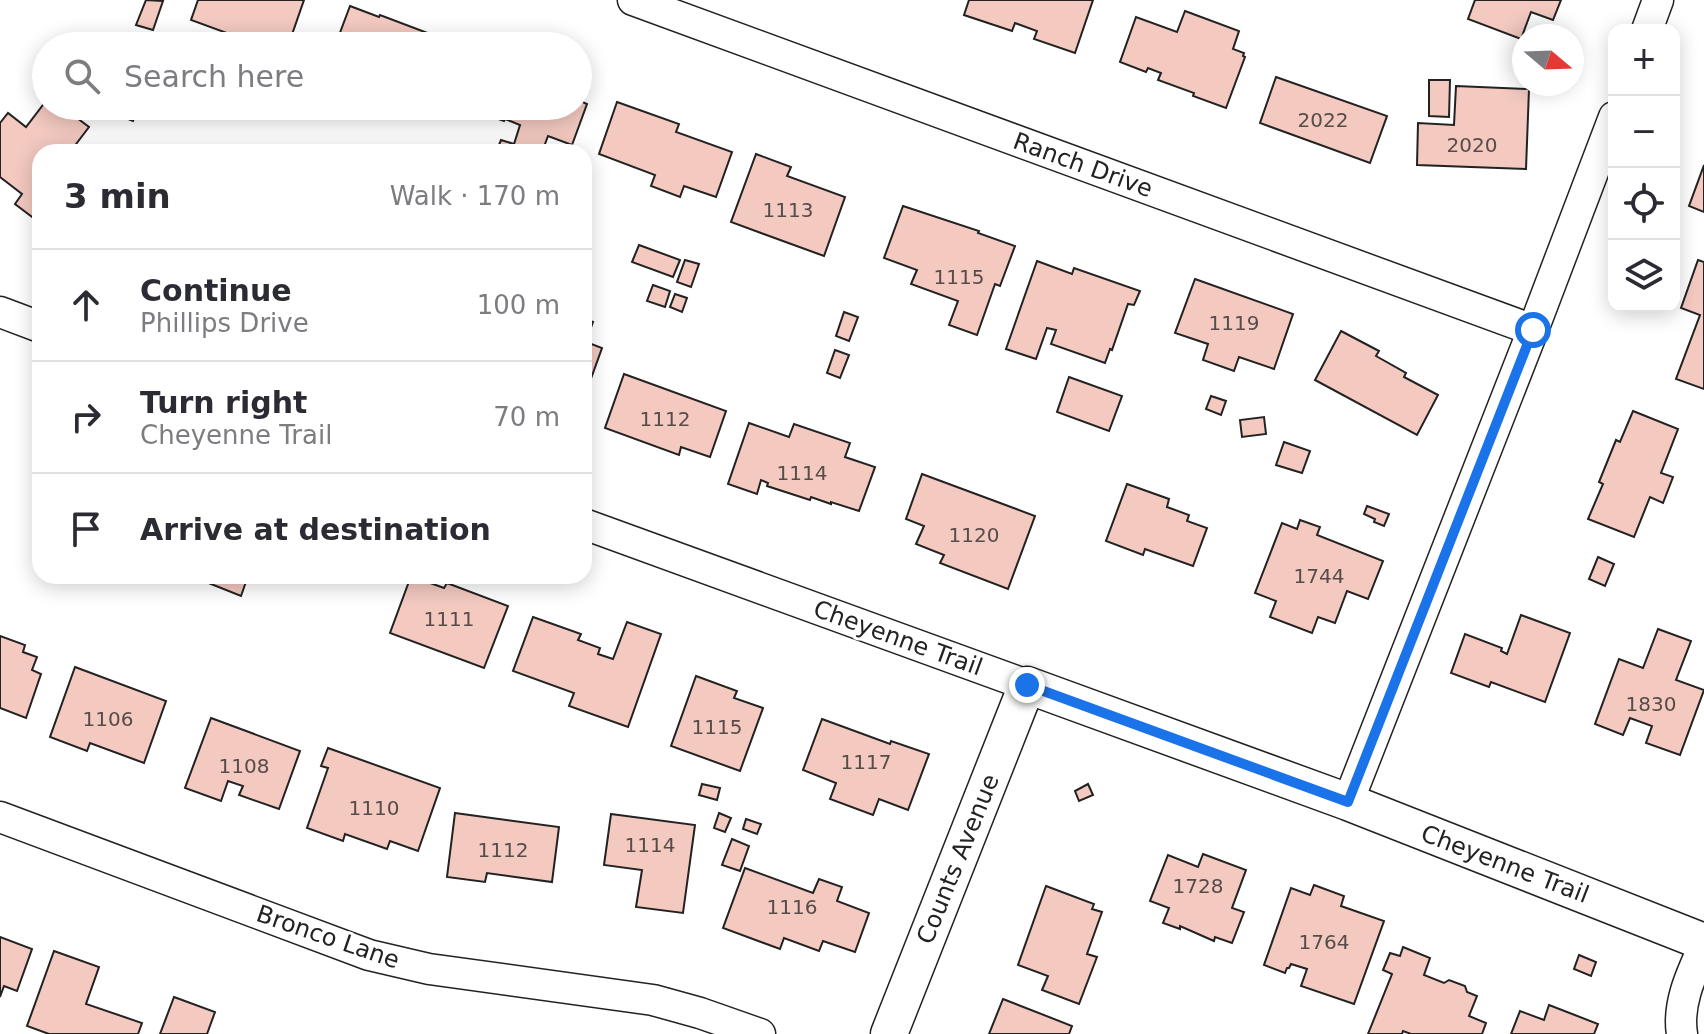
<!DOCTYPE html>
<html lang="en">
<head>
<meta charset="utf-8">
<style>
	:root { --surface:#fff; --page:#f2f2f3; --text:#2b2b33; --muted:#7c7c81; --line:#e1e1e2 }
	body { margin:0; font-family:"DejaVu Sans",sans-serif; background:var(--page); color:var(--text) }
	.controls { position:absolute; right:24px; top:24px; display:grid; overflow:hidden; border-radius:16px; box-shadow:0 4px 20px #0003 }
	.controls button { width:72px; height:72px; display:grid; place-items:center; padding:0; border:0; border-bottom:2px solid var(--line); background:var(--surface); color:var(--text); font:40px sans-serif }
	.compass { position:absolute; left:1512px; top:24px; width:72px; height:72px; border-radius:50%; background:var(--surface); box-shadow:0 4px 20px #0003; rotate:109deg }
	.stop { position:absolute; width:24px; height:24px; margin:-18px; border:6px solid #1a73e8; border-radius:50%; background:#fff }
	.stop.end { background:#1a73e8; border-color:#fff; box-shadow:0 2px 8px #0008 }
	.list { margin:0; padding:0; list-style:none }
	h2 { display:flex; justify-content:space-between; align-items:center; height:104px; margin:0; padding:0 32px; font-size:34px }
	h2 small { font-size:26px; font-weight:400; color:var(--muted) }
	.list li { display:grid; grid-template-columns:52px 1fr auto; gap:24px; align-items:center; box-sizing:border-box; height:112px; padding:0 32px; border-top:2px solid var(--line) }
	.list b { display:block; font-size:30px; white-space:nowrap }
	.list p { margin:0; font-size:26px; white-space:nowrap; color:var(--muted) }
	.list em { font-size:26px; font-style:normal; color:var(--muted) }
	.icon { flex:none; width:44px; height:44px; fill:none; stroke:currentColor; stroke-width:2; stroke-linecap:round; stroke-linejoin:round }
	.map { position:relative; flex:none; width:1704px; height:1034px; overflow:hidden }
	.search { position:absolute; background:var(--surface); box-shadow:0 4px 20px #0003; left:32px; top:32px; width:560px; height:88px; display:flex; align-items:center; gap:20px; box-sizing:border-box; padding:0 28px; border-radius:44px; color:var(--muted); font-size:30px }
	.panel { position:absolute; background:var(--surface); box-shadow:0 4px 20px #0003; left:32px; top:144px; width:560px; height:440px; border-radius:24px }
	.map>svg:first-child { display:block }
	.building { fill:#f3c9c0; stroke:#222; stroke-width:2 }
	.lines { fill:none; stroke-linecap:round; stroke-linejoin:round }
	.minor-casing { stroke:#222; stroke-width:33 }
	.tertiary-casing { stroke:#222; stroke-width:39 }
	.minor { stroke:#fff; stroke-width:30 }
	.tertiary { stroke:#fff; stroke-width:36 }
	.route { stroke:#1a73e8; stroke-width:10 }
	.labels { text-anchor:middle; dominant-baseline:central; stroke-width:6; stroke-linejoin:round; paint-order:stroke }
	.number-label { font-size:20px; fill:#564c4a }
	.street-label { font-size:24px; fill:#222; stroke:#fff }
</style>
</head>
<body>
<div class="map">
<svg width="1704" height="1034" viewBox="0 0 1704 1034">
	<rect width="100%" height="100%" fill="#fff"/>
	<!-- building -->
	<g class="building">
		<polygon points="146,0 163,1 153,30 136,25"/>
		<polygon points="198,0 304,0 288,46 243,46 246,40 191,20"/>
		<polygon points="969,0 1093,0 1075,53 1034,39 1037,31 1015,23 1012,31 964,15"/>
		<polygon points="1475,0 1561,0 1553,20 1531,12 1521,39 1468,19"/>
		<polygon points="350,6 379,17 380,15 454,43 452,46 335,46"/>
		<polygon points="1185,11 1239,31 1233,49 1244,53 1243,56 1245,57 1226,108 1193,96 1194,93 1158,80 1161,73 1148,68 1146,72 1120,62 1136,17 1177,32"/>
		<polygon points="1276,77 1387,116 1370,163 1260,123"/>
		<polygon points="1429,80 1450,80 1449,117 1429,116"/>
		<polygon points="1456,86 1529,89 1526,169 1417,165 1418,123 1454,125"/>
		<polygon points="578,100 587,104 572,145 548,136 542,152 496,152 501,140 514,144 520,125 505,119 504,121 462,106 578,106"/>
		<polygon points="46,101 46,106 61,106 89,127 70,152 40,152 40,223 15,204 22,194 0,177 0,123 8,113 26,127"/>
		<polygon points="617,102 679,124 676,132 732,152 716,197 684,186 680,197 651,186 655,175 599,154"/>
		<polygon points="124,106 138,106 133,121 120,116"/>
		<polygon points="756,154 791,167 787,176 845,197 824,256 731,222"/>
		<polygon points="1704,165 1704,212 1689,206"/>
		<polygon points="903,206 979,231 978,233 1015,246 1000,286 995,284 977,335 949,325 958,301 911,284 917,270 884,258"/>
		<polygon points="639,245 680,260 673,277 632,262"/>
		<polygon points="685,260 699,264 691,287 677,282"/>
		<polygon points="1698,260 1704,262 1704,389 1676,379 1700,315 1681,308"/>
		<polygon points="1037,261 1072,274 1074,268 1140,291 1134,305 1128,304 1112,350 1110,349 1105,363 1051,344 1056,330 1047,328 1036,359 1006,349"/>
		<polygon points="1195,279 1293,314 1274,369 1239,357 1234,371 1203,360 1208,344 1175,333"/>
		<polygon points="653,285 670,291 665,307 647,301"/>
		<polygon points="675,294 687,298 682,312 670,307"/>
		<polygon points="844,312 858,317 849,341 836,336"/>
		<polygon points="584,319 593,322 586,342 602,348 584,398"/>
		<polygon points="1341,331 1379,351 1376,356 1406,373 1404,377 1438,395 1417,435 1315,380"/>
		<polygon points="835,350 849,355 840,378 827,373"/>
		<polygon points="624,374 726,411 710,457 681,447 679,455 605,428"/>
		<polygon points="1069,377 1122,396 1109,431 1057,412"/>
		<polygon points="1211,396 1226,401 1221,415 1206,409"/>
		<polygon points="1633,411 1678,429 1661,473 1673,477 1663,503 1650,497 1634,537 1588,519 1603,484 1599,482 1616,440 1620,442"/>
		<polygon points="1264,417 1266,434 1242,437 1240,420"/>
		<polygon points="749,423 789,437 794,424 850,443 845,457 875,467 859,511 831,502 831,504 811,497 810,500 767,486 768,483 761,480 757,494 728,484"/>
		<polygon points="1284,442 1310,451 1302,473 1276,465"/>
		<polygon points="922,474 1035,516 1008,589 940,563 944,555 916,544 924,526 906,519"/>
		<polygon points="1127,484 1169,499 1167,507 1189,515 1187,521 1207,528 1193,566 1145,549 1143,555 1106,541"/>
		<polygon points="1367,506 1389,514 1384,526 1374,522 1375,519 1364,514"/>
		<polygon points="1300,520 1320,527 1317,535 1383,561 1368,599 1347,591 1335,623 1318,617 1312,633 1270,617 1276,601 1255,593 1282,523 1297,529"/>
		<polygon points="1598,557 1614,564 1605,586 1589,579"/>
		<polygon points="191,576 248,576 241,596"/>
		<polygon points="411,576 444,588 447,583 508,606 484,668 390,633"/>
		<polygon points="1521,615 1570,633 1545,702 1491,682 1489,687 1451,673 1465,634 1502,648 1501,651 1507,654"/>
		<polygon points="533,617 581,634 578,640 600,648 598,654 613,659 627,622 661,634 628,727 569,706 574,693 513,671"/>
		<polygon points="1658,629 1691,641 1676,680 1704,690 1680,755 1646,743 1652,726 1630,718 1623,735 1595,724 1619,659 1643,668"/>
		<polygon points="0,636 25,645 23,652 37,657 32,670 41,674 26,718 0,708"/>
		<polygon points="75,667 166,701 144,763 90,743 87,751 50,737"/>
		<polygon points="696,676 737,691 734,698 763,708 740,771 671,746"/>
		<polygon points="211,718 300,751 279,809 239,795 243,786 228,781 221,801 185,788"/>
		<polygon points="822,719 890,744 891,741 929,754 908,810 879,799 873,815 830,799 836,783 803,770"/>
		<polygon points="328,748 440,788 418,851 390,841 387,849 345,834 343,841 307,828 328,768 321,766"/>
		<polygon points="702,784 720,788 717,800 699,795"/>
		<polygon points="1088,784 1093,795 1079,801 1075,791"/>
		<polygon points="455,813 559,827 552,882 487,873 485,882 447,877"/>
		<polygon points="719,813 731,818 725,832 714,828"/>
		<polygon points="611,814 695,825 683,913 636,907 642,870 604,865"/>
		<polygon points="746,819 761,824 757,834 743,829"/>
		<polygon points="732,839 749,846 740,871 722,865"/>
		<polygon points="1203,854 1246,870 1232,908 1244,912 1232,943 1215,937 1214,941 1180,926 1180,929 1163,923 1169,908 1150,901 1168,855 1198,867"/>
		<polygon points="745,868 813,893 819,879 842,887 837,901 869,913 855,952 823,941 819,951 784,938 780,949 723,928"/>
		<polygon points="1314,885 1344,896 1341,906 1384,921 1354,1004 1301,986 1307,969 1291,964 1289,968 1287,968 1285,973 1264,965 1291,888 1310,895"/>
		<polygon points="1046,886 1094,904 1092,909 1102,912 1087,954 1097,957 1079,1004 1042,990 1048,976 1018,965"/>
		<polygon points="0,937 32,949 17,991 4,986 0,997"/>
		<polygon points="1403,947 1430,958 1424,975 1444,983 1449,980 1465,986 1467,992 1477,996 1469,1016 1486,1023 1482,1034 1411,1034 1403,1031 1402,1034 1368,1034 1392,974 1383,970 1390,953 1400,956"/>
		<polygon points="54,951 99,967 86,1004 142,1023 138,1034 49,1034 27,1026"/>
		<polygon points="1579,955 1596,962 1591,976 1574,969"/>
		<polygon points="174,997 215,1012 207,1034 160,1034"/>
		<polygon points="1003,999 1072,1026 1069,1034 989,1034"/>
		<polygon points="1549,1005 1598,1024 1594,1034 1511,1034 1520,1011 1544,1020"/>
	</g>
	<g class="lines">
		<!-- minor casing -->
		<g class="minor-casing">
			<g id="minor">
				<polyline points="633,0 1533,330"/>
				<polyline points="1647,30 1658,0"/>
				<polyline points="0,312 40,327"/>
				<polyline points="584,524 1027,685"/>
				<polyline points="1348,802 1533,330 1614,117"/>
				<polyline points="0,817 369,955 429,969 653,1000 700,1013 760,1034"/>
				<path d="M1682,1034C1677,1003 1692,973 1704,946"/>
			</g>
		</g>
		<!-- tertiary casing -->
		<g class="tertiary-casing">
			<polyline id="tertiary" points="889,1034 1027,685 1348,802 1704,942"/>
		</g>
		<!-- minor -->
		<use href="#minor" class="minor"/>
		<!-- tertiary -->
		<use href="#tertiary" class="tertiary"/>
	</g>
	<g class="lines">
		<!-- route -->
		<polyline class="route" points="1027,685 1348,802 1533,330"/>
	</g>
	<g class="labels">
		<!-- number labels -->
		<g class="number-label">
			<text x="1323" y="120">2022</text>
			<text x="1472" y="145">2020</text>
			<text x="788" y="210">1113</text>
			<text x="959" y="277">1115</text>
			<text x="1234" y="323">1119</text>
			<text x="665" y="419">1112</text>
			<text x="802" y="473">1114</text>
			<text x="974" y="535">1120</text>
			<text x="1319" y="576">1744</text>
			<text x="449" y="619">1111</text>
			<text x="1651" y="704">1830</text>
			<text x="108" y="719">1106</text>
			<text x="717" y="727">1115</text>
			<text x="866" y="762">1117</text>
			<text x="244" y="766">1108</text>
			<text x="374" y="808">1110</text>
			<text x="650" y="845">1114</text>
			<text x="503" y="850">1112</text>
			<text x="1198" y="886">1728</text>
			<text x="792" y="907">1116</text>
			<text x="1324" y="942">1764</text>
		</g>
		<!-- street labels -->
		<g class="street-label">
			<text transform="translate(1083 165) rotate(20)">Ranch Drive</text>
			<text transform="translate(898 638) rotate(20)">Cheyenne Trail</text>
			<text transform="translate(958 859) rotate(-68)">Counts Avenue</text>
			<text transform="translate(1505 864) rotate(21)">Cheyenne Trail</text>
			<text transform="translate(328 937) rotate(19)">Bronco Lane</text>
		</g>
	</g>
</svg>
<div class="controls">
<button>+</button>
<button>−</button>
<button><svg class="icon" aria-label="locate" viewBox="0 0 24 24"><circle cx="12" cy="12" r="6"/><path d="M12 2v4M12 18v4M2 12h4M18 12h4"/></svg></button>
<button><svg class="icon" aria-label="layers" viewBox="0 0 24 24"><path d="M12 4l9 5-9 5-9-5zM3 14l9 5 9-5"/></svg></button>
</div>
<svg class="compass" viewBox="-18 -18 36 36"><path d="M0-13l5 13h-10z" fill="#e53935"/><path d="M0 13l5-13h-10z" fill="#7c7c81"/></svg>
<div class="stop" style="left:1533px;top:330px"></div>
<div class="stop end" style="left:1027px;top:685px"></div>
<div class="search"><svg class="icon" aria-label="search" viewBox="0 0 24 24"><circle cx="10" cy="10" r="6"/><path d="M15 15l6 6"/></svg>Search here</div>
<section class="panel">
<h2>3 min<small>Walk · 170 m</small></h2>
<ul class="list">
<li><svg class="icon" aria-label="ahead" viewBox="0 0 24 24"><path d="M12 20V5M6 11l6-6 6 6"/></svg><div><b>Continue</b><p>Phillips Drive</p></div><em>100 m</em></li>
<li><svg class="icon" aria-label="right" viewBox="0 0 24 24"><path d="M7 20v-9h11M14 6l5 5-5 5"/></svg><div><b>Turn right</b><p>Cheyenne Trail</p></div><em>70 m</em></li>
<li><svg class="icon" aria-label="arrive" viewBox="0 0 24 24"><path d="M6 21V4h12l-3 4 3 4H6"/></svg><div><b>Arrive at destination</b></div></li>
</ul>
</section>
</div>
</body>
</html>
